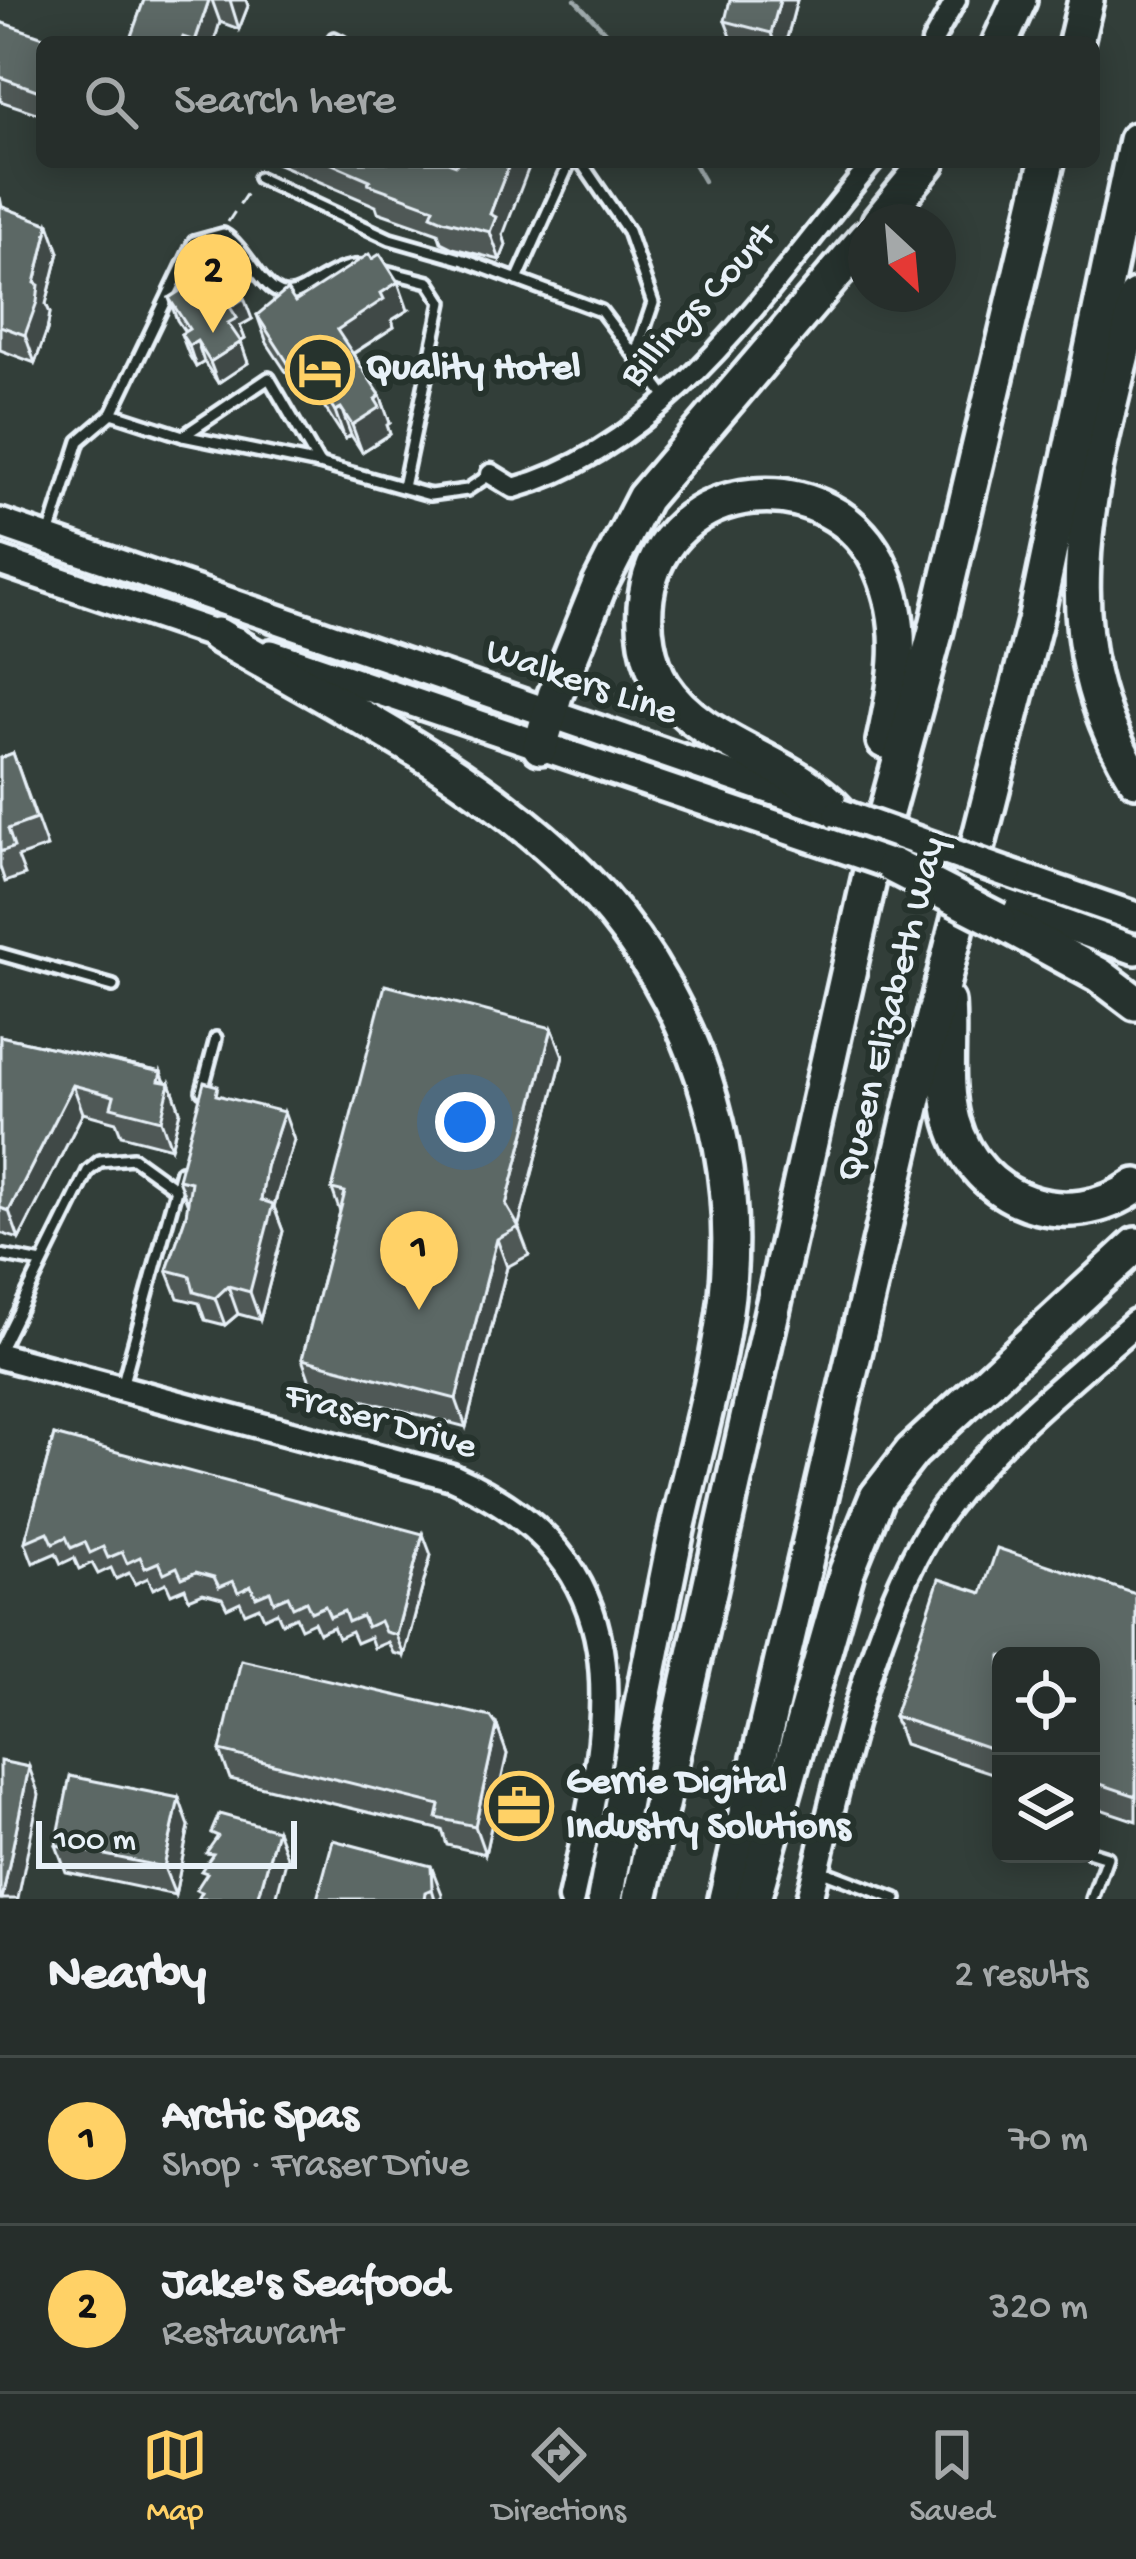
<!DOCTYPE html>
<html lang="en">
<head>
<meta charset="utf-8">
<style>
	:root { --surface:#262e2b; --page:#2e3633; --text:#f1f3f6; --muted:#a4a8a9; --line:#424a47; --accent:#ffd166 }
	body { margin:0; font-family:"Gochi Hand",sans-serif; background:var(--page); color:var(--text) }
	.controls { position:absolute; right:36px; bottom:36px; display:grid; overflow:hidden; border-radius:18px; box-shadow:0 6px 30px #0003 }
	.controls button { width:108px; height:108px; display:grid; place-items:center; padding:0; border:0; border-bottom:3px solid var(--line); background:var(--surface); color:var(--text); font:60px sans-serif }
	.compass { position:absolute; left:848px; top:204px; width:108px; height:108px; border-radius:50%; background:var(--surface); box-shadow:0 6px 30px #0003; rotate:154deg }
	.scale { position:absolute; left:36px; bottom:30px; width:261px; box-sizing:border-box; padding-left:12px; border:6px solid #e8f1f8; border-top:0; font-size:33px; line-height:42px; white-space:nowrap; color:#e8f1f8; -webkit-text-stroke:9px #26332d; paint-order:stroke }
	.you { position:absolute; left:465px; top:1122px; width:42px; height:42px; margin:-30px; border:9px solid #fff; border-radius:50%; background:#1a73e8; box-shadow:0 0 0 18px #1a73e833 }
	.badge { display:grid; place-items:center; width:78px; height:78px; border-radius:50%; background:var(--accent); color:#111; font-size:39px; font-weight:700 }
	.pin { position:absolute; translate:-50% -99px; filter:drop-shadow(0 3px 6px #0008) }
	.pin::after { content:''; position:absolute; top:63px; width:42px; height:36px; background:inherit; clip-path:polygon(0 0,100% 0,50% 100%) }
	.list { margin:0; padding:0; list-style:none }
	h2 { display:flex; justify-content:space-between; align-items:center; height:156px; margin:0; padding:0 48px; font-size:51px }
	h2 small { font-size:39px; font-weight:400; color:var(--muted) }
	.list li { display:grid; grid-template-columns:78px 1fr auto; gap:36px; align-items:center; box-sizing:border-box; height:168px; padding:0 48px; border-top:3px solid var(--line) }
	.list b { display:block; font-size:45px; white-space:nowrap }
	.list p { margin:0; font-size:39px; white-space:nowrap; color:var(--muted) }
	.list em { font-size:39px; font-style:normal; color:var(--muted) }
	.icon { flex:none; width:66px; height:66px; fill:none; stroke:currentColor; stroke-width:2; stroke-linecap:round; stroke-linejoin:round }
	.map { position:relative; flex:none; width:1136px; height:1899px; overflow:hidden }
	.search { position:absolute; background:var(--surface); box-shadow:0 6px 30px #0003; left:36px; right:36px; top:36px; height:132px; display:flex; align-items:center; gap:30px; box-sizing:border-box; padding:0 42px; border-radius:18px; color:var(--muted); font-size:45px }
	.sheet { height:492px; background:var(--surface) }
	nav { display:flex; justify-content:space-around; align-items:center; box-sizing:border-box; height:168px; border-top:3px solid var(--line); background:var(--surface); font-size:33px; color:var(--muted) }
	nav a { display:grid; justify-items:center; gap:6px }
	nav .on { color:var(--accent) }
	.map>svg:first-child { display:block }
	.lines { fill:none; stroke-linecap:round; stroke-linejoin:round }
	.stream { stroke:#9ea9ab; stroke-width:4.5 }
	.service-casing { stroke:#e8f1f8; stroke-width:18 }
	.minor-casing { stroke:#e8f1f8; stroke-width:27 }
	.tertiary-casing { stroke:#e8f1f8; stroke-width:33 }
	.secondary-casing { stroke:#e8f1f8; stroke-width:36 }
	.motorway-casing { stroke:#e8f1f8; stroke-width:42 }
	.path { stroke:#e8f1f8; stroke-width:3; stroke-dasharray:12 9; stroke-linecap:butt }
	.service { stroke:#26332d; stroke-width:9 }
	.minor { stroke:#26332d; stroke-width:18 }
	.tertiary { stroke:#26332d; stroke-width:24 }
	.secondary { stroke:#26332d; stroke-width:27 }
	.motorway { stroke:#26332d; stroke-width:33 }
	.secondary-bridge-casing { stroke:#e8f1f8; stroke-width:36; stroke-linecap:butt }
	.motorway-bridge-casing { stroke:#e8f1f8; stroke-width:42; stroke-linecap:butt }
	.secondary-bridge { stroke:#26332d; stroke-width:27 }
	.motorway-bridge { stroke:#26332d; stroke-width:33 }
	.wall { fill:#4f5957; stroke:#e8f1f8; stroke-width:3 }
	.shaded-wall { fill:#404947; stroke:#e8f1f8; stroke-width:3 }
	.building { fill:#5c6865; stroke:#e8f1f8; stroke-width:3 }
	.labels { text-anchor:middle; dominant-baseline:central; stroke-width:12; stroke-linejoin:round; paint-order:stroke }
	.street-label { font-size:39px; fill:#e8f1f8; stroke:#26332d }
	.poi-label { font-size:39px; font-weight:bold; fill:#e8f1f8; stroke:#26332d; text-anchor:start }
</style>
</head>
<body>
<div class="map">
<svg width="1136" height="1899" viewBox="0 0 1136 1899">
	<rect width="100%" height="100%" fill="#323e39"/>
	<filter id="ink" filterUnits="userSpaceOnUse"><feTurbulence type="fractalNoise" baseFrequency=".00833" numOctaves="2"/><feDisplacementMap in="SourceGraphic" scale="24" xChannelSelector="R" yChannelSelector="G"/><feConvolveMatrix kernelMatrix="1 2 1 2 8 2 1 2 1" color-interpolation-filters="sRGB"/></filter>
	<g filter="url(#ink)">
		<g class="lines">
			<!-- stream -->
			<g class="stream">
				<polyline points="575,0 615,42"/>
				<polyline points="693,162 704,181"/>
			</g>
			<!-- service casing -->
			<g class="service-casing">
				<g id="service">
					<polyline points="334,38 342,42"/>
					<polyline points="581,162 628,231 653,303 635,356"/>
					<polyline points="259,178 390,239 464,260 601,311 666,397"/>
					<polyline points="385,271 429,282 442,302 403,487"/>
					<polyline points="517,280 570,162"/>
					<path d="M112,413L194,242L223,234C252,250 266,310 301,291C320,281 341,264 363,266"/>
					<polyline points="183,436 269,378 319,464"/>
					<polyline points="48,538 79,441 112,413 183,436 319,464 430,495 467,490 491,474"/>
					<polyline points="0,954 113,986"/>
					<polyline points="202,1091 216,1038"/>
					<polyline points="0,1255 42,1263"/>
					<polyline points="0,1349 88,1171 100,1161 133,1158 176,1189"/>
					<polyline points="122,1386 181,1171"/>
					<polyline points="1091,1852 1107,1857 1092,1899"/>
					<polyline points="817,1869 896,1899"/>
				</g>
			</g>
			<!-- minor casing -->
			<g class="minor-casing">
				<g id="minor">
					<polyline points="932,42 956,0"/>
					<path d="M491,474L514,488C670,445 773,280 873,162"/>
				</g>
			</g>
			<!-- tertiary casing -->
			<g class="tertiary-casing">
				<g id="tertiary">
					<path d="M0,1356L452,1477C653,1566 609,1727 571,1899"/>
					<path d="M809,1899C839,1782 873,1605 944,1509C998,1436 1069,1381 1136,1322"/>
				</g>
			</g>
			<!-- secondary casing -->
			<g class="secondary-casing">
				<g id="secondary">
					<polyline points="0,523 830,810"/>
					<polyline points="0,561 235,641"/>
					<polyline points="271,654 825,842"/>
					<polyline points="1008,873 1136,917"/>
					<polyline points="978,894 1136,950"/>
				</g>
			</g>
			<!-- motorway casing -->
			<g class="motorway-casing">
				<g id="motorway">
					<polyline points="1000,42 1019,0"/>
					<polyline points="1076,42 1086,0"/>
					<polyline points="879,222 928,162"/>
					<path d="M1136,297C1098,459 1037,623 1136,779"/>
					<path d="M217,635C335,704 457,762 559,855C682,968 744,1130 727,1295C718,1375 693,1456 676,1534C651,1656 627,1777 605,1899"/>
					<polyline points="540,747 555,695 600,584 644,498 866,238"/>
					<path d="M839,813C790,758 702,746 663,686C647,661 642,626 646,597C663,474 835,460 882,570C907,627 897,683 884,741"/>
					<polyline points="998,920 1099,975 1136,1003"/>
					<path d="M947,1002C950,1041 943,1083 953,1121C976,1203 1068,1235 1136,1186"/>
					<polyline points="640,1899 875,853 936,630 1047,162"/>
					<polyline points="726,1899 925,1052 1035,621 1136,140"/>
					<polyline points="753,1899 847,1571 877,1497 912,1452 1136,1245"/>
				</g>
			</g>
			<!-- path -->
			<polyline class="path" points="228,222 249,190"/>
			<!-- service -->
			<use href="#service" class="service"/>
			<!-- minor -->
			<use href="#minor" class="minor"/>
			<!-- tertiary -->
			<use href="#tertiary" class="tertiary"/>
			<!-- secondary -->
			<use href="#secondary" class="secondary"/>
			<!-- motorway -->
			<use href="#motorway" class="motorway"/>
			<!-- secondary-bridge casing -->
			<g class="secondary-bridge-casing">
				<g id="secondary-bridge">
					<polyline points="839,813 1008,873"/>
					<polyline points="825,842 912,872"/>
				</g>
			</g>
			<!-- motorway-bridge casing -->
			<g class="motorway-bridge-casing">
				<polyline id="motorway-bridge" points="893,866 998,920"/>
			</g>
			<!-- secondary-bridge -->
			<use href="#secondary-bridge" class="secondary-bridge"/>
			<!-- motorway-bridge -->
			<use href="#motorway-bridge" class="motorway-bridge"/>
		</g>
		<!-- wall -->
		<g class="wall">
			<polygon points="144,0 246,0 248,6 239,29 220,22 214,42 129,42"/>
			<polygon points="797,0 786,42 733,42 725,21"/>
			<polygon points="0,22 42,42 42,115 0,101"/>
			<polygon points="274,162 448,162 456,165 503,235 506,245 500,260 453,248 441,242 438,233 378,212 376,206"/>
			<polygon points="0,197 2,207 59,252 46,304 50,313 47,330 35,363 0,350"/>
			<polygon points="220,292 252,319 240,326 245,339 240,342 248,363 218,383 204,362 196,367 189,355 181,334 185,332 177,320 169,298"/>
			<polygon points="295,302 408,310 392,320 394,327 353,354 380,395 390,423 387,425 390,434 362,452 351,435 345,439 309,383 298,390 267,343 257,315"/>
			<polygon points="13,753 47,847 18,857 25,875 5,882 0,867 0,758"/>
			<polygon points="552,1028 563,1056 518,1226 529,1255 507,1267 466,1427 312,1387 302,1359 340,1212 332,1189"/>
			<polygon points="0,1036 161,1072 165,1082 170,1083 180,1111 171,1148 121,1135 116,1122 83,1113 19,1239 0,1233"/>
			<polygon points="222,1096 294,1140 277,1195 274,1207 283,1231 260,1320 238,1314 225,1325 205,1320 199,1303 178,1298 167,1270 186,1215 188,1205 178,1179"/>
			<polygon points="54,1435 431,1555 404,1656 393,1653 388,1642 374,1648 370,1637 356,1643 351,1632 338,1638 333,1627 319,1633 314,1622 301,1628 296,1617 282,1623 277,1612 264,1618 259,1607 245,1613 240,1602 227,1608 222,1598 203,1593 189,1599 185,1588 171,1594 166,1583 153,1589 148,1578 135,1584 129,1573 116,1579 111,1568 98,1574 92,1563 79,1569 74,1558 61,1564 56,1553 33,1563 25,1542"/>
			<polygon points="982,1593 1136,1594 1136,1821 1091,1806 1091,1656 1001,1656 1001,1776 904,1744 894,1716"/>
			<polygon points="497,1726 507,1754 485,1854 447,1845 442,1830 230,1779 220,1751"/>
			<polygon points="189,1826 175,1895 66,1872 56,1845"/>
			<polygon points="431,1866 442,1899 317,1899"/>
		</g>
		<!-- shaded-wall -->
		<g class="shaded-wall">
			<polygon points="209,0 212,0 220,22 214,42 195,42"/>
			<polygon points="230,0 246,0 248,6 239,29"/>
			<polygon points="780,0 797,0 786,42 774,42 771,33"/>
			<polygon points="510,162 531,162 503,235 506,245 500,260 490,232 490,214"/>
			<polygon points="49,224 59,252 46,304 50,313 47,330 35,363 25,335 35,283"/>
			<polygon points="398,282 408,310 392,320 394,327 347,357 337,330 381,293"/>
			<polygon points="244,298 252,319 240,326 245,339 236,344 228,323 230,307"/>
			<polygon points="197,341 204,362 196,367 189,346"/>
			<polygon points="241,342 248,363 218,383 210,362"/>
			<polygon points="299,355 309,383 298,390 288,363"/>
			<polygon points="380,395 390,423 387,425 390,434 362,452 352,425"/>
			<polygon points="341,408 351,435 345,439 335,411"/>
			<polygon points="552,1028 563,1056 518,1228 506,1205"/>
			<polygon points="161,1072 168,1091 170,1083 180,1111 171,1148 161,1120 159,1081"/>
			<polygon points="73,1085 83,1113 19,1239 9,1211"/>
			<polygon points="284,1112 294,1140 277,1195 274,1207 283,1231 260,1320 250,1292 261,1200 266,1167"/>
			<polygon points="497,1239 507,1267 466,1427 456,1399"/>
			<polygon points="228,1286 238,1314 225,1325 215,1298"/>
			<polygon points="423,1534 431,1555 404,1656 396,1635"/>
			<polygon points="497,1726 507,1754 485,1854 475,1826"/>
			<polygon points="29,1767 39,1795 18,1899 2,1899"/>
			<polygon points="179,1798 189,1826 175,1895 164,1867"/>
			<polygon points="277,1830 287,1857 276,1899 258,1899"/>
			<polygon points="431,1866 442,1894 442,1899 435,1899 432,1889"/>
		</g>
		<!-- building -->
		<g class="building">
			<polygon points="144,0 209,0 195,41 183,37 181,42 129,42"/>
			<polygon points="730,0 780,0 771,33 725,21"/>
			<polygon points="0,22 58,42 42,42 42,92 0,77"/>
			<polygon points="328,162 448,162 456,165 458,162 510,162 490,214 496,217 490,232 443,220 431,215 434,208 368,184 370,180"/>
			<polygon points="0,206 49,224 35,283 39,285 37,302 25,335 0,326"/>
			<polygon points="369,254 372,259 380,254 398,282 381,293 384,299 337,330 380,395 375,399 380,407 352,425 341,408 335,411 299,355 288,363 257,315 287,290 295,302"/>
			<polygon points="208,273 220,292 234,283 244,298 230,307 237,318 228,323 241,342 210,362 197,341 189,346 181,334 189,329 169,298"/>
			<polygon points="13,753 36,819 8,829 14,847 0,852 0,758"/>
			<polygon points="385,985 552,1028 506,1205 519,1227 497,1239 456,1399 302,1359 345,1192 332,1189"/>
			<polygon points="0,1036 161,1072 159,1081 170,1083 161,1120 111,1107 114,1096 73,1085 9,1211 0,1208"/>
			<polygon points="204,1082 218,1086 216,1095 284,1112 266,1167 261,1200 273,1204 250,1292 228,1286 215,1298 194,1292 190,1276 167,1270 186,1215 191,1182 178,1179"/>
			<polygon points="54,1435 423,1534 396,1635 385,1632 380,1621 367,1627 362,1616 348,1622 344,1611 330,1617 325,1606 311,1612 306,1601 293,1607 288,1596 274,1602 270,1591 256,1597 251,1586 238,1592 233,1581 219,1587 214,1577 196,1572 182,1578 177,1567 164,1573 159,1562 145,1568 140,1557 127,1563 122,1552 108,1558 103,1547 90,1553 85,1542 71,1548 66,1537 53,1543 48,1532 25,1542"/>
			<polygon points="997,1548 1136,1594 1136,1796 1091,1781 1091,1656 1001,1656 1001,1752 894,1716 939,1579 982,1593"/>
			<polygon points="241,1660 491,1717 497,1726 475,1826 437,1818 440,1805 220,1751"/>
			<polygon points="0,1761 29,1767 2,1899 0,1899"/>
			<polygon points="70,1776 179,1798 164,1867 56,1845"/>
			<polygon points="219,1814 277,1830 258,1899 198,1899 202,1892 196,1890 207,1873 201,1871 213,1854 206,1853 218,1836 211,1833"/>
			<polygon points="333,1840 431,1866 432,1889 425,1892 424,1899 317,1899"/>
		</g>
	</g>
	<!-- icons -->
	<defs>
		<g id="hotel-ring" transform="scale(3.45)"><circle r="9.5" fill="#26332d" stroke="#ffd166" stroke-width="1.5"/><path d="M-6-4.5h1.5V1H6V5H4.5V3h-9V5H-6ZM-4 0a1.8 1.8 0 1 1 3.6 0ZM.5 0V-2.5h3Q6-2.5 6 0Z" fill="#ffd166"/></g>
		<g id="office-ring" transform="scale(3.45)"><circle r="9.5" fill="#26332d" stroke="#ffd166" stroke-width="1.5"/><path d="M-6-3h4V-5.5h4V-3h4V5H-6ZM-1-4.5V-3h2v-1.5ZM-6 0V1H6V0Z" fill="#ffd166"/></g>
	</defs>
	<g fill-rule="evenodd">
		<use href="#hotel-ring" x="320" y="370"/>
		<use href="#office-ring" x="519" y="1806"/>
	</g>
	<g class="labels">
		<!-- street labels -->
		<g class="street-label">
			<text transform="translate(700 307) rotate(-47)">Billings Court</text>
			<text transform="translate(581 684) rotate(19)">Walkers Line</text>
			<text transform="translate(893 1010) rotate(-76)">Queen Elizabeth Way</text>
			<text transform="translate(380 1423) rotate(16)">Fraser Drive</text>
		</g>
		<!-- poi labels -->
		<g class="poi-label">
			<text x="366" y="370">Quality Hotel</text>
			<text x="566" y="1784">Gerrie Digital<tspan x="566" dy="45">Industry Solutions</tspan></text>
		</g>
	</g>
</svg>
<div class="controls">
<button><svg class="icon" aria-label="locate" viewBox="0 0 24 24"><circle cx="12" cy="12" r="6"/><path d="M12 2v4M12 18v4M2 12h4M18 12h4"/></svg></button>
<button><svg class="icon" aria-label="layers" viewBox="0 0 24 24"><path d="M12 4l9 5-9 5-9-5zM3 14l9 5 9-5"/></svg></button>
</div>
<svg class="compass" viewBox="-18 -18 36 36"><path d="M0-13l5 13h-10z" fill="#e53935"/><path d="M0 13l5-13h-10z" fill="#a4a8a9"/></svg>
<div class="scale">100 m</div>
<div class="you"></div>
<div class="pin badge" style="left:419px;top:1310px">1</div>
<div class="pin badge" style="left:213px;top:333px">2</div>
<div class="search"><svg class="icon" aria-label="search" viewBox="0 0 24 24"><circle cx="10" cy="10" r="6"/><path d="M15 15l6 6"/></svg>Search here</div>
</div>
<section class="sheet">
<h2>Nearby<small>2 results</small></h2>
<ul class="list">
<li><span class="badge">1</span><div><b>Arctic Spas</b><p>Shop · Fraser Drive</p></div><em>70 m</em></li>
<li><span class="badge">2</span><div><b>Jake's Seafood</b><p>Restaurant</p></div><em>320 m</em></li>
</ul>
</section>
<nav>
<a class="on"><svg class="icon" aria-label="map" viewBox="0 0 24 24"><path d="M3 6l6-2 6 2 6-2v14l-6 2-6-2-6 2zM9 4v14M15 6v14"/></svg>Map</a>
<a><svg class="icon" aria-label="directions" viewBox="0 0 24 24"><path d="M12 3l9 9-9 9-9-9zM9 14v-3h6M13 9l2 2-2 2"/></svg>Directions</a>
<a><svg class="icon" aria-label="saved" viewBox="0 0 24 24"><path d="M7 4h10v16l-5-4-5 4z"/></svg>Saved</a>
</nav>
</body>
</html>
